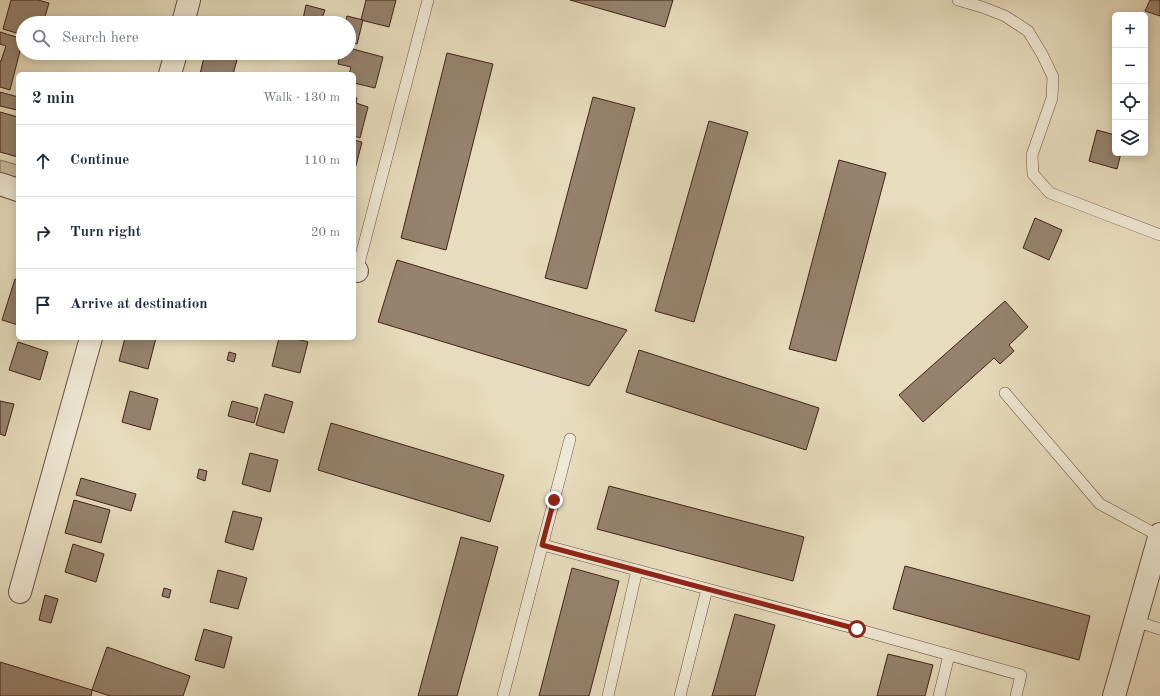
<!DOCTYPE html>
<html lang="en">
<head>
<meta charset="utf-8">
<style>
	:root { --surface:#fff; --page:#f6f6f7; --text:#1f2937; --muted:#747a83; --line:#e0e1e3 }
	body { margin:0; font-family:"Old Standard TT",serif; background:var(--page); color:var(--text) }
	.controls { position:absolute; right:12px; top:12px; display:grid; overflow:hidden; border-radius:6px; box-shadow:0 2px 10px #0003 }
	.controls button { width:36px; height:36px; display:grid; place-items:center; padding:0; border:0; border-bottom:1px solid var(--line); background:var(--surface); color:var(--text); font:20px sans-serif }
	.stop { position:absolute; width:12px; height:12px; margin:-9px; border:3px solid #8f2418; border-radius:50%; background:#fff }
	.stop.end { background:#8f2418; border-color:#fff; box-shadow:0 1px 4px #0008 }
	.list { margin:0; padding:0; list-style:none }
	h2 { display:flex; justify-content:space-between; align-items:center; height:52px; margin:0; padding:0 16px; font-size:17px }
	h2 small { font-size:13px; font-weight:400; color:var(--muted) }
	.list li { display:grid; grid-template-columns:26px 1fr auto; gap:12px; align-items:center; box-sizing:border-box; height:72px; padding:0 16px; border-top:1px solid var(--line) }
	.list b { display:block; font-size:15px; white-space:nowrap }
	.list em { font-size:13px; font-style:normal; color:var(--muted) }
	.icon { flex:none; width:22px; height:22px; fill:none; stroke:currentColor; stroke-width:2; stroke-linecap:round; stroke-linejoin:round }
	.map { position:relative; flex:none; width:1160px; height:696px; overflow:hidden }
	.search { position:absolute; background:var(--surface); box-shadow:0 2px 10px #0003; left:16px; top:16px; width:340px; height:44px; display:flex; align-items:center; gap:10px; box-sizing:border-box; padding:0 14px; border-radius:22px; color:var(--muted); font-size:15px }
	.panel { position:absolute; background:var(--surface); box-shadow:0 2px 10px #0003; left:16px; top:72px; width:340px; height:268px; border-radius:6px }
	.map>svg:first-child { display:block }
	.green { fill:#cabda1; stroke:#84705d }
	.building { fill:#96836e; stroke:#3f2319 }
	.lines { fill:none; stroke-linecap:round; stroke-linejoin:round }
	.lane-casing { stroke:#695142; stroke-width:12 }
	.street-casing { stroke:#695142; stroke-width:24 }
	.lane { stroke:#efe8d4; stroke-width:11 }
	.street { stroke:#efe8d4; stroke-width:22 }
	.route { stroke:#8f2418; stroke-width:5 }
</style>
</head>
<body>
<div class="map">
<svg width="1160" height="696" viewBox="0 0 1160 696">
	<rect width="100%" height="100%" fill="#e7dcbd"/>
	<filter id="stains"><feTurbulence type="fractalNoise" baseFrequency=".005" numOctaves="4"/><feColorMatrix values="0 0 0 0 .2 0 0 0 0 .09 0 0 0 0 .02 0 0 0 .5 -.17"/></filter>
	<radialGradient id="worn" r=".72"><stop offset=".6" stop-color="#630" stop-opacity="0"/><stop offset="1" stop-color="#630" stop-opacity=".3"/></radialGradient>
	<!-- green -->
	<polygon class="green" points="0,160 18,165 18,184 0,188"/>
	<!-- building -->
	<g class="building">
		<polygon points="11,0 38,0 49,3 43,23 23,23 23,35 3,29"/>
		<polygon points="366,0 396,0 389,27 361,20"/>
		<polygon points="570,0 673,0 665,27"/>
		<polygon points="1150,0 1160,0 1160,16 1145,11"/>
		<polygon points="306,5 325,10 322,18 315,16 314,22 303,19"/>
		<polygon points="347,16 363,20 357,44 349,42 349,23 345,23"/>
		<polygon points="0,32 23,39 10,90 0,87 0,61 1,61 6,46 0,44"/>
		<polygon points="349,48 383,57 375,88 354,83 354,74 349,74 351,67 338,64 340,53 349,53"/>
		<polygon points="205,53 212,53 237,60 233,74 200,74"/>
		<polygon points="447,53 493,64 446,250 401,238"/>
		<polygon points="0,92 18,97 17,110 0,106"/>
		<polygon points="354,97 357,98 356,103 368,107 360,138 354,136"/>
		<polygon points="593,97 635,108 587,289 545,278"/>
		<polygon points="0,112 18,117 18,157 0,152"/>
		<polygon points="709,121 748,132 694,322 655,311"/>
		<polygon points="1097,130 1115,135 1115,153 1121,153 1117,169 1089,161"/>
		<polygon points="354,140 362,142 354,173"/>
		<polygon points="839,160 886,173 836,361 789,349"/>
		<polygon points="1035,218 1062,230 1049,260 1023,248"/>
		<polygon points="397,260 627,330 589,386 378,322"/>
		<polygon points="15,279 18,280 18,325 2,320"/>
		<polygon points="1005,301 1028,327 1009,345 1014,351 1000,364 994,358 923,422 899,395"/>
		<polygon points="125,338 156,338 148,369 119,361"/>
		<polygon points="279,338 293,338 308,342 300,373 272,366"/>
		<polygon points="18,342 48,352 40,380 9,370"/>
		<polygon points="639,350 819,408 806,450 626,392"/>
		<polygon points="229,352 236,354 234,362 227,360"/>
		<polygon points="130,391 158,399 150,430 122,422"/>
		<polygon points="265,394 293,402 284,433 256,425"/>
		<polygon points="0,401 14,404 5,436 0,434"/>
		<polygon points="232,401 258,408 254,423 228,416"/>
		<polygon points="331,423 504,475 490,522 318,470"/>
		<polygon points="250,453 278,460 270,492 242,484"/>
		<polygon points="199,469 207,471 205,481 197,478"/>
		<polygon points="81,478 136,494 131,511 76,495"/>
		<polygon points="609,486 804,537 793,581 597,529"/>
		<polygon points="74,500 110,510 101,543 65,533"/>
		<polygon points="233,511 262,518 253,550 225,542"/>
		<polygon points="461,537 498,547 457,696 418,696"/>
		<polygon points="73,544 104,554 96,582 65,572"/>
		<polygon points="905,566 1090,616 1079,660 893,609"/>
		<polygon points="572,568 619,581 589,696 539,696"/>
		<polygon points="218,570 247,578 238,609 210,602"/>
		<polygon points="164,588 171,590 169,598 162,596"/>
		<polygon points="45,595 58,599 51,623 39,620"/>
		<polygon points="735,614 775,625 755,696 712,696"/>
		<polygon points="204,629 232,637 224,668 195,660"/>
		<polygon points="107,647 190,676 183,696 110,696 92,690"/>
		<polygon points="888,654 933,665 925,696 877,696"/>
		<polygon points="0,662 92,690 91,696 0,696"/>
	</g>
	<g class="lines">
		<!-- lane casing -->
		<g class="lane-casing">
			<g id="lane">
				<polyline points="958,0 982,7 1005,16 1028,31 1042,54 1053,77 1052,98 1032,155 1033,174 1050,193 1160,235"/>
				<polyline points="357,271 428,0"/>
				<polyline points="1005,393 1100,504 1159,536"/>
				<polyline points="543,545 857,629 1021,675 1016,696"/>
				<polyline points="1135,621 1160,629"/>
				<polyline points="503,696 570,439"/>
				<polyline points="608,696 637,570"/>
				<polyline points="680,696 707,589"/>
				<polyline points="939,696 949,655"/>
			</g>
		</g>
		<!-- street casing -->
		<g class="street-casing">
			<g id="street">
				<polyline points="183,23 189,0"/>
				<polyline points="170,74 176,53"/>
				<polyline points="0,184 18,190"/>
				<polyline points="354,270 357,271"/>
				<polyline points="20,592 91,338"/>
				<polyline points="1114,696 1160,534"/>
			</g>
		</g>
		<!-- lane -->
		<use href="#lane" class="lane"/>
		<!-- street -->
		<use href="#street" class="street"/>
	</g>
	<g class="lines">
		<!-- route -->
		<polyline class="route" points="554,500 542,545 857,629"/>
	</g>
	<rect width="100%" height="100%" filter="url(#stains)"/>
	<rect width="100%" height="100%" fill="url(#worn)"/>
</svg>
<div class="controls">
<button>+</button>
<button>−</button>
<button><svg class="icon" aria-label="locate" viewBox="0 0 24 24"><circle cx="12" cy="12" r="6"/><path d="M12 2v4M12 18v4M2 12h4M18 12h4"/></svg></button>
<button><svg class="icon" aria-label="layers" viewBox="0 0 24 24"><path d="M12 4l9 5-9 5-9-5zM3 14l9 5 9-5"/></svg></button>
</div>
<div class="stop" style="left:857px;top:629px"></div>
<div class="stop end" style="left:554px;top:500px"></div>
<div class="search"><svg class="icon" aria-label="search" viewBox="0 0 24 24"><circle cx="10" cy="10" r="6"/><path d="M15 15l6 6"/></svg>Search here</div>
<section class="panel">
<h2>2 min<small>Walk · 130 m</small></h2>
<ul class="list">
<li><svg class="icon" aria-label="ahead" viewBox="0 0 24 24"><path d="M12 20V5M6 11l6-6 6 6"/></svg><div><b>Continue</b></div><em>110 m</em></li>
<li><svg class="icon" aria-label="right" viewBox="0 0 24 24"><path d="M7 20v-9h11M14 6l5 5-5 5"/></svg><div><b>Turn right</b></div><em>20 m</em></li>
<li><svg class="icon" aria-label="arrive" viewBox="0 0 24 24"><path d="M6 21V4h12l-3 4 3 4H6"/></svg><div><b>Arrive at destination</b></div></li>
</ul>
</section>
</div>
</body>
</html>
